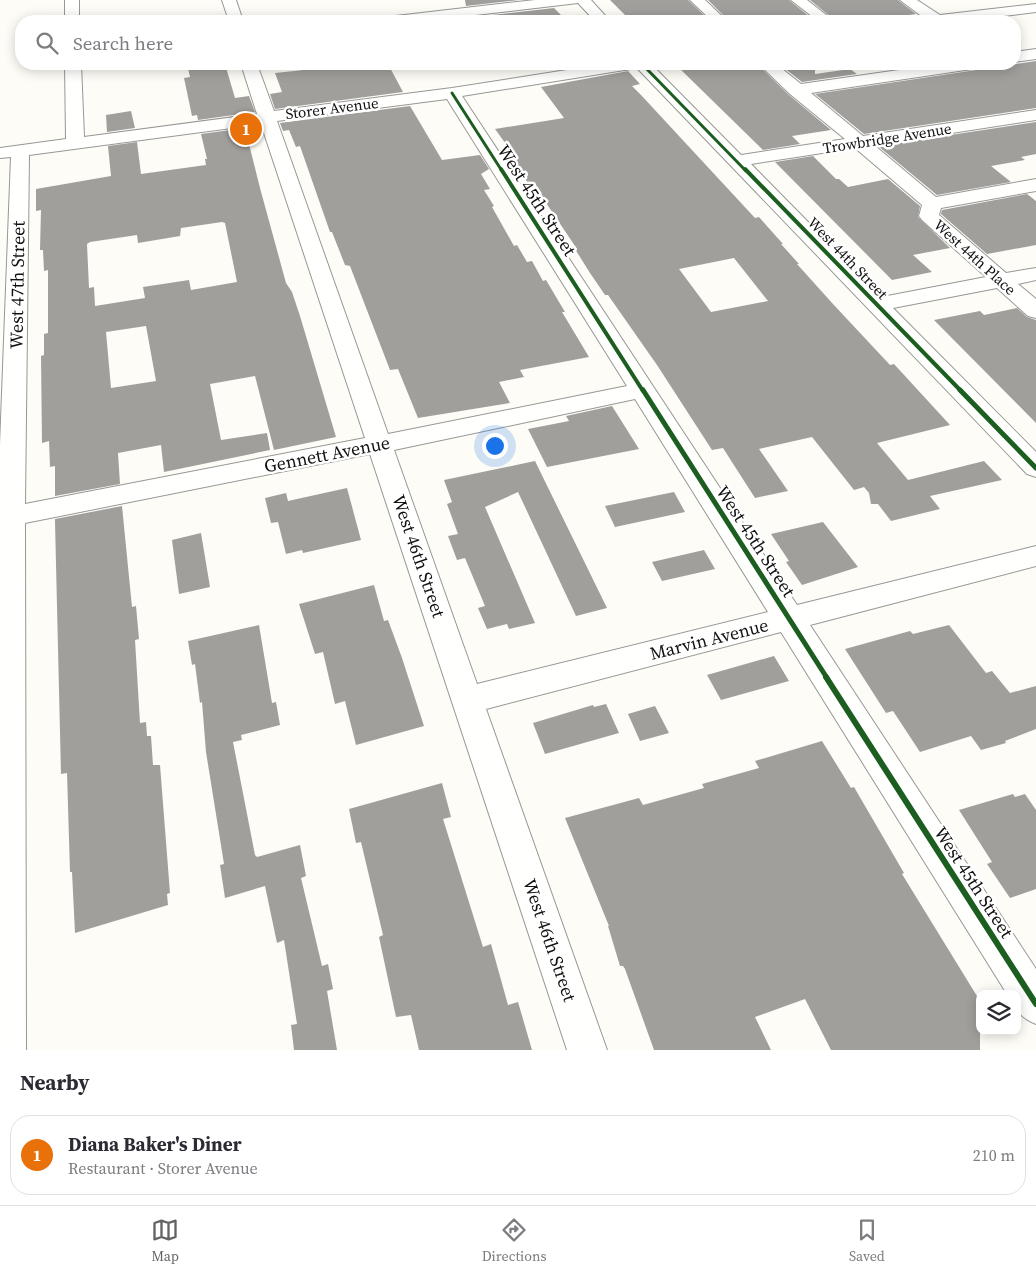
<!DOCTYPE html>
<html lang="en">
<head>
<meta charset="utf-8">
<style>
	:root { --surface:#fff; --page:#f7f7f7; --text:#2b2b33; --muted:#7c7c81; --line:#e1e1e2; --accent:#646362 }
	body { margin:0; font-family:"Source Serif 4",serif; background:var(--page); color:var(--text) }
	.controls { position:absolute; right:15px; bottom:15px; display:grid; overflow:hidden; border-radius:10px; box-shadow:0 2px 12px #0003 }
	.controls button { width:45px; height:45px; display:grid; place-items:center; padding:0; border:0; border-bottom:1px solid var(--line); background:var(--surface); color:var(--text); font:25px sans-serif }
	.you { position:absolute; left:494px; top:445px; width:18px; height:18px; margin:-12px; border:4px solid #fff; border-radius:50%; background:#1a73e8; box-shadow:0 0 0 8px #1a73e833 }
	.badge { display:grid; place-items:center; width:32px; height:32px; border-radius:50%; background:var(--accent); color:#fff; font-size:16px; font-weight:700 }
	.pin { position:absolute; translate:-50% -50%; border:2px solid #fff; box-shadow:0 1px 5px #0006 }
	.list { margin:0; padding:0; list-style:none }
	h2 { display:flex; justify-content:space-between; align-items:center; height:65px; margin:0; padding:0 20px; font-size:21px }
	h2 small { font-size:16px; font-weight:400; color:var(--muted) }
	.list li { display:grid; grid-template-columns:32px 1fr auto; gap:15px; align-items:center; box-sizing:border-box; height:80px; margin:0 10px 10px; padding:0 10px; border:1px solid var(--line); border-radius:20px }
	.list b { display:block; font-size:19px; white-space:nowrap }
	.list p { margin:0; font-size:16px; white-space:nowrap; color:var(--muted) }
	.list em { font-size:16px; font-style:normal; color:var(--muted) }
	.icon { flex:none; width:28px; height:28px; fill:none; stroke:currentColor; stroke-width:2; stroke-linecap:round; stroke-linejoin:round }
	.map { position:relative; flex:none; width:1036px; height:1050px; overflow:hidden }
	.search { position:absolute; background:var(--surface); box-shadow:0 2px 12px #0003; left:15px; right:15px; top:15px; height:55px; display:flex; align-items:center; gap:12px; box-sizing:border-box; padding:0 18px; border-radius:20px; color:var(--muted); font-size:19px }
	.sheet { height:155px; background:var(--surface) }
	nav { display:flex; justify-content:space-around; align-items:center; box-sizing:border-box; height:70px; border-top:1px solid var(--line); background:var(--surface); font-size:14px; color:var(--muted) }
	nav a { display:grid; justify-items:center; gap:2px }
	nav .on { color:var(--accent) }
	.map>svg:first-child { display:block }
	.building { fill:#a19f9c; fill-rule:evenodd }
	.lines { fill:none; stroke-linecap:round; stroke-linejoin:round }
	.minor-casing { stroke:#979795; stroke-width:2 }
	.minor { fill:#fffffe; fill-rule:evenodd }
	.cycleway-far3-casing { stroke:#fff; stroke-width:5 }
	.cycleway-far2-casing { stroke:#fff; stroke-width:6 }
	.cycleway-far1-casing { stroke:#fff; stroke-width:8 }
	.cycleway-casing { stroke:#fff; stroke-width:9 }
	.cycleway-far3 { stroke:#1b5e20; stroke-width:3 }
	.cycleway-far2 { stroke:#1b5e20; stroke-width:4 }
	.cycleway-far1 { stroke:#1b5e20; stroke-width:5 }
	.cycleway { stroke:#1b5e20; stroke-width:6 }
	.labels { text-anchor:middle; dominant-baseline:central; stroke-width:5; stroke-linejoin:round; paint-order:stroke }
	.far-street-label { font-size:15px; fill:#111; stroke:#fff }
	.street-label { font-size:18px; fill:#111; stroke:#fff }
</style>
</head>
<body>
<div class="map">
<svg width="1036" height="1050" viewBox="0 0 1036 1050">
	<rect width="100%" height="100%" fill="#fdfcf7"/>
	<!-- building -->
	<g class="building">
		<polygon points="465,0 519,0 466,6"/>
		<polygon points="610,0 688,0 710,21 695,21 694,17 658,21 631,21"/>
		<polygon points="708,0 789,0 815,21 729,21"/>
		<polygon points="810,0 898,0 916,14 862,21 836,21"/>
		<polygon points="554,8 567,21 466,21 466,18"/>
		<polygon points="1036,61 1036,108 864,134 815,94"/>
		<polygon points="187,64 225,64 235,98 249,96 255,112 198,120 197,115 192,116 184,78 190,77"/>
		<polygon points="361,64 388,64 403,92 275,109 270,94 282,92 275,73"/>
		<polygon points="675,64 757,64 789,95 831,130 792,136 800,144 763,150"/>
		<polygon points="779,64 815,64 815,74 850,69 857,74 802,82"/>
		<path d="M628,71L640,84L632,86L641,95L755,218L759,217L783,244H781L799,264H797L833,304L890,365L894,364L950,425L877,443L908,480L984,461L1002,480L930,496L940,509L891,521L878,504H871L869,493L864,487L854,490L812,437L759,449L788,491L755,498L723,448L712,450L657,365L608,295H605L590,273L575,249H577L532,182L528,183L509,156L505,158L501,152L511,151L495,129L564,118L541,87ZM734,258L768,301L711,312L679,269Z"/>
		<polygon points="410,106 442,160 480,155 489,169 481,174 490,189 484,190 494,206 492,207 514,246 517,245 527,262 532,261 543,281 546,280 565,312 562,312 589,357 520,370 524,377 499,382 510,403 418,418 398,369 390,370 350,266 345,265 332,232 330,232 300,146 296,147 289,130 283,131 280,123"/>
		<polygon points="131,111 135,128 107,132 106,115"/>
		<polygon points="1036,122 1036,154 1021,157 1025,160 991,166 1011,182 937,195 878,146"/>
		<path d="M260,126L262,134L247,136L260,188L286,283L292,292L300,316L336,437L274,450L255,376L210,384L221,440L267,433L270,450L164,472L161,445L118,453L120,484L55,496V466L50,467L49,441L42,443L41,356L44,355V334L48,333V270L44,271L43,250H40L41,210L36,211V189L111,176L108,146L137,142L141,174L206,165L205,159H207L201,134ZM222,222L225,223L237,282L191,290L189,280L143,287L145,298L95,306L94,287L89,288L87,244L90,242L137,235L138,243L180,236L181,228ZM146,326L156,381L111,388L106,332Z"/>
		<polygon points="813,156 836,179 839,179 848,187 888,179 920,206 918,217 950,248 913,255 932,272 892,280 775,162"/>
		<polygon points="1027,194 1036,201 1036,245 987,254 941,214 942,210"/>
		<polygon points="1017,308 1027,317 1036,320 1036,423 934,320 980,311 984,315"/>
		<polygon points="612,406 639,449 547,467 528,429 569,421 566,416"/>
		<polygon points="535,461 607,608 576,616 518,492 485,507 535,623 509,629 507,624 487,629 478,608 485,606 465,558 457,560 448,536 458,534 447,504 452,502 444,480"/>
		<polygon points="347,488 361,540 303,553 302,550 286,554 278,522 271,523 265,498 286,493 288,501"/>
		<polygon points="674,492 685,512 615,527 605,506"/>
		<polygon points="122,506 132,607 136,606 139,639 135,640 140,723 146,722 147,736 151,736 153,765 160,765 170,893 167,894 168,905 75,933 72,872 70,872 67,773 61,774 55,522 55,519"/>
		<polygon points="823,522 858,567 802,585 786,562 789,561 771,534"/>
		<polygon points="201,533 210,587 179,594 172,540"/>
		<polygon points="704,550 715,569 662,581 652,562"/>
		<polygon points="374,585 384,621 388,620 402,658 424,726 356,745 345,701 335,704 323,652 315,654 299,604"/>
		<polygon points="259,625 272,703 276,702 280,725 241,735 242,740 233,742 255,855 257,857 300,845 306,876 301,878 322,966 328,964 333,989 327,991 337,1050 294,1050 291,1025 297,1024 284,940 277,943 265,886 225,898 220,865 224,864 206,752 202,702 200,703 195,664 192,665 188,641"/>
		<polygon points="949,625 986,673 992,671 1010,693 1036,686 1036,729 1005,741 1006,743 981,750 971,736 920,752 893,711 886,713 845,649 910,631 913,634"/>
		<polygon points="774,656 789,681 721,700 707,675"/>
		<polygon points="606,704 619,733 545,754 533,723 593,705 594,707"/>
		<polygon points="655,706 669,733 640,741 628,714"/>
		<polygon points="822,741 851,788 854,787 904,873 902,874 980,1001 980,1050 831,1050 805,999 755,1017 771,1050 654,1050 625,969 623,966 620,966 608,926 609,926 565,818 639,798 643,805 704,788 702,784 759,768 755,761"/>
		<polygon points="442,783 451,817 443,819 483,947 491,944 508,1005 518,1002 532,1050 419,1050 411,1015 396,1017 379,937 383,935 361,842 356,843 349,809"/>
		<polygon points="1013,794 1015,797 1025,794 1036,810 1036,889 1010,898 987,864 992,862 959,810"/>
	</g>
	<g class="lines">
		<!-- minor casing -->
		<g class="minor-casing">
			<g id="minor">
				<rect x="65" y="0" width="14" height="21"/>
				<polygon points="222,0 236,0 243,21 229,21"/>
				<polygon points="535,0 591,0 610,21 595,21 578,3 424,21 380,21 387,17"/>
				<polygon points="690,0 705,0 727,21 712,21"/>
				<polygon points="791,0 807,0 834,21 818,21"/>
				<polygon points="900,0 917,0 940,15 1036,4 1036,12 964,21 923,21 924,18"/>
				<polygon points="1036,49 1036,59 1015,62 1015,52"/>
				<path d="M65,64H81L84,137L257,114L241,64H257L274,111L452,88L605,64H651L741,155L845,139L790,94L759,64H776L801,84L941,64H980L972,69L811,93L863,136L1036,110V120L874,145L936,197L1036,179V191L941,208L939,215L1006,273L1036,268V280L1018,284L1036,299V318L1028,316L997,288L893,308L1036,452V477L1027,474L637,68L462,96L797,605L1036,546V566L810,625L1036,969V1024C1019,1017 1017,1012 1017,994H1007L781,632L486,709L607,1050H567L370,454L25,523L26,1050H0V445L11,157L0,158V148L66,139ZM447,99L627,386L388,434L277,121ZM261,124L365,438L25,504L29,155ZM855,148L922,205L919,216L922,220L986,277L882,297L751,164ZM635,399L768,612L477,684L394,450Z"/>
			</g>
		</g>
		<!-- minor -->
		<use href="#minor" class="minor"/>
		<!-- cycleway-far3 casing -->
		<g class="cycleway-far3-casing">
			<g id="cycleway-far3">
				<polyline points="642,64 746,171"/>
				<polyline points="452,93 502,171"/>
			</g>
		</g>
		<!-- cycleway-far2 casing -->
		<g class="cycleway-far2-casing">
			<g id="cycleway-far2">
				<polyline points="501,169 643,391"/>
				<polyline points="745,169 961,391"/>
			</g>
		</g>
		<!-- cycleway-far1 casing -->
		<g class="cycleway-far1-casing">
			<g id="cycleway-far1">
				<polyline points="643,390 827,678"/>
				<polyline points="960,390 1036,468"/>
			</g>
		</g>
		<!-- cycleway casing -->
		<g class="cycleway-casing">
			<polyline id="cycleway" points="826,677 1036,1004"/>
		</g>
		<!-- cycleway-far3 -->
		<use href="#cycleway-far3" class="cycleway-far3"/>
		<!-- cycleway-far2 -->
		<use href="#cycleway-far2" class="cycleway-far2"/>
		<!-- cycleway-far1 -->
		<use href="#cycleway-far1" class="cycleway-far1"/>
		<!-- cycleway -->
		<use href="#cycleway" class="cycleway"/>
	</g>
	<g class="labels">
		<!-- far-street labels -->
		<g class="far-street-label">
			<text transform="translate(332 108) rotate(-7)">Storer Avenue</text>
			<text transform="translate(887 138) rotate(-9)">Trowbridge Avenue</text>
			<text transform="translate(975 257) rotate(42)">West 44th Place</text>
			<text transform="translate(848 258) rotate(46)">West 44th Street</text>
		</g>
		<!-- street labels -->
		<g class="street-label">
			<text transform="translate(537 200) rotate(57)">West 45th Street</text>
			<text transform="translate(17 285) rotate(-89)">West 47th Street</text>
			<text transform="translate(327 454) rotate(-11)">Gennett Avenue</text>
			<text transform="translate(756 541) rotate(57)">West 45th Street</text>
			<text transform="translate(419 556) rotate(71)">West 46th Street</text>
			<text transform="translate(709 639) rotate(-14)">Marvin Avenue</text>
			<text transform="translate(974 882) rotate(57)">West 45th Street</text>
			<text transform="translate(550 940) rotate(71)">West 46th Street</text>
		</g>
	</g>
</svg>
<div class="controls">
<button><svg class="icon" aria-label="layers" viewBox="0 0 24 24"><path d="M12 4l9 5-9 5-9-5zM3 14l9 5 9-5"/></svg></button>
</div>
<div class="you"></div>
<div class="pin badge" style="left:246px;top:129px;background:#e8710a">1</div>
<div class="search"><svg class="icon" aria-label="search" viewBox="0 0 24 24"><circle cx="10" cy="10" r="6"/><path d="M15 15l6 6"/></svg>Search here</div>
</div>
<section class="sheet">
<h2>Nearby<small></small></h2>
<ul class="list">
<li><span class="badge" style="background:#e8710a">1</span><div><b>Diana Baker's Diner</b><p>Restaurant · Storer Avenue</p></div><em>210 m</em></li>
</ul>
</section>
<nav>
<a class="on"><svg class="icon" aria-label="map" viewBox="0 0 24 24"><path d="M3 6l6-2 6 2 6-2v14l-6 2-6-2-6 2zM9 4v14M15 6v14"/></svg>Map</a>
<a><svg class="icon" aria-label="directions" viewBox="0 0 24 24"><path d="M12 3l9 9-9 9-9-9zM9 14v-3h6M13 9l2 2-2 2"/></svg>Directions</a>
<a><svg class="icon" aria-label="saved" viewBox="0 0 24 24"><path d="M7 4h10v16l-5-4-5 4z"/></svg>Saved</a>
</nav>
</body>
</html>
